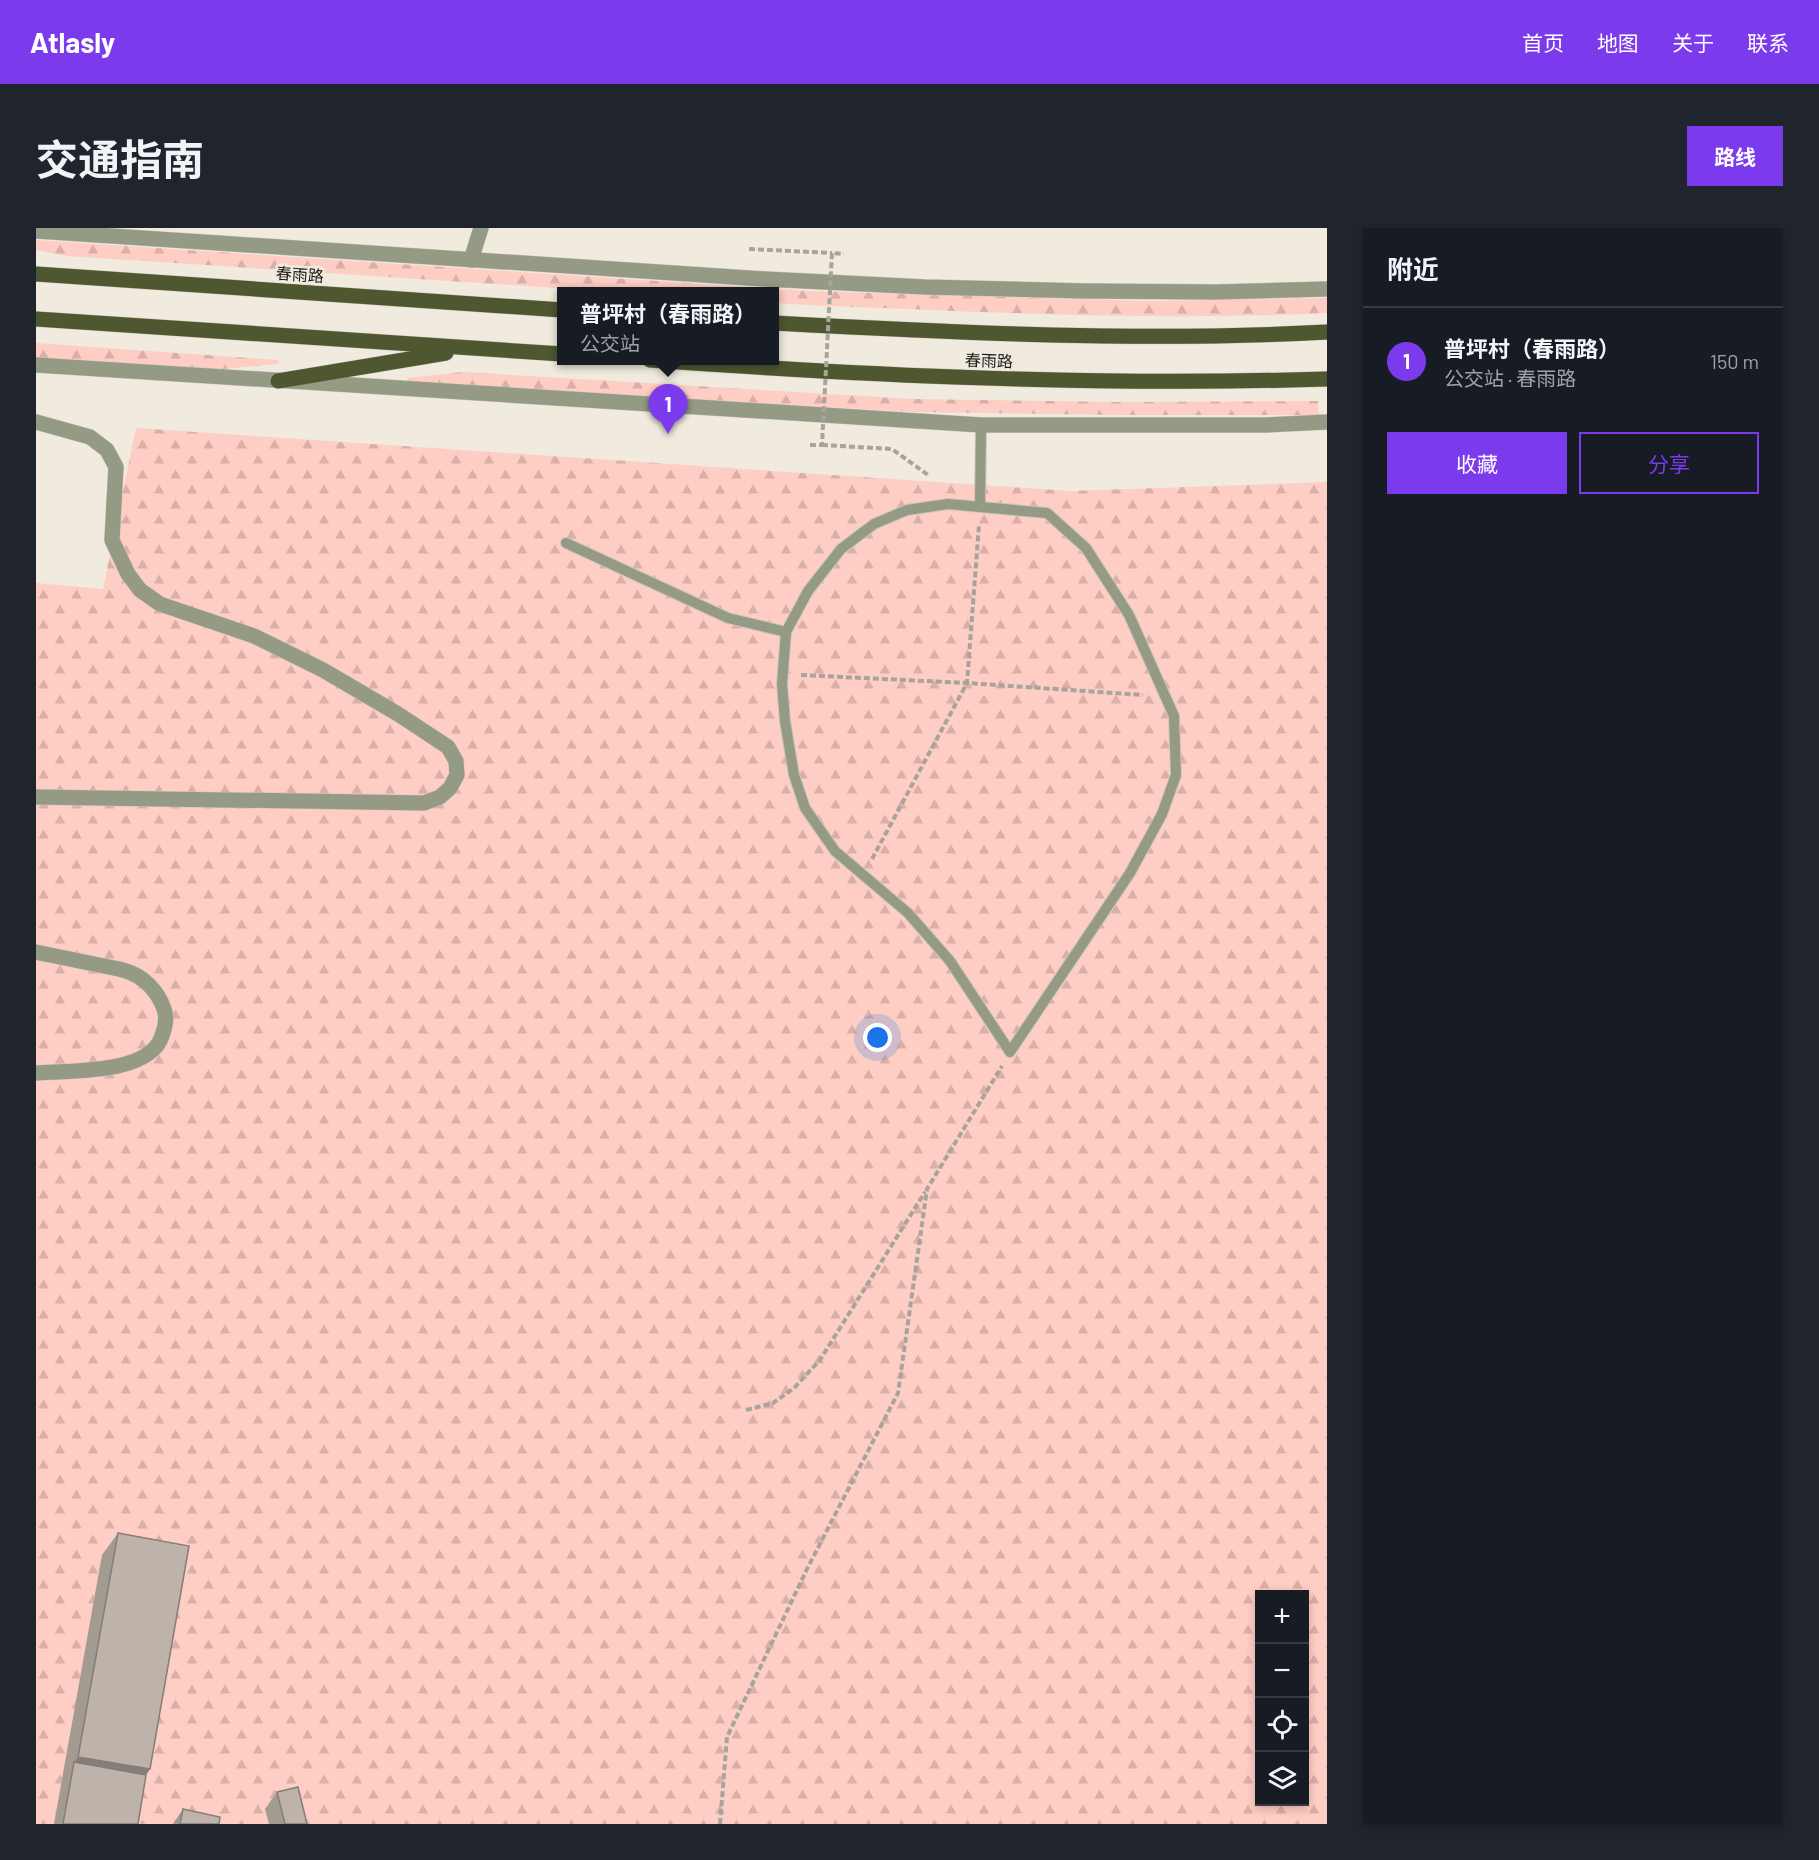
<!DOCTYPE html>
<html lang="zh">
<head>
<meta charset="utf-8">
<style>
	:root { --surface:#171b24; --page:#20242c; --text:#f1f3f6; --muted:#9ea1a6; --line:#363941; --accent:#7c3aed }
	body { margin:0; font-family:Barlow,"Noto Sans SC",sans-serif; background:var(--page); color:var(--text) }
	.controls { position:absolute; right:18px; bottom:18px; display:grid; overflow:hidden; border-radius:0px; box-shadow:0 3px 9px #0003 }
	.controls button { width:54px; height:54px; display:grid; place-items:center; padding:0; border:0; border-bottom:2px solid var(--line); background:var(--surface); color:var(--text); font:30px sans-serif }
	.you { position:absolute; left:842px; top:810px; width:21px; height:21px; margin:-15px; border:4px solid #fff; border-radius:50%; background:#1a73e8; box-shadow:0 0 0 9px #1a73e833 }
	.badge { display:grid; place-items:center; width:39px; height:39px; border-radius:50%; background:var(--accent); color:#fff; font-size:20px; font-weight:700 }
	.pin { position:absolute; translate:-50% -50px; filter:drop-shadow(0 2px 3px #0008) }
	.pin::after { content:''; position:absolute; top:32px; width:21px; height:18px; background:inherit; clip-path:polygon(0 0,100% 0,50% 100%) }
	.popup { position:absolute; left:521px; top:59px; width:222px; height:78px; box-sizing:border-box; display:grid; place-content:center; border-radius:0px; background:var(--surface); filter:drop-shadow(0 2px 4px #0005); font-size:20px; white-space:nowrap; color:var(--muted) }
	.popup b { font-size:22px; color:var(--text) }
	.popup::after { content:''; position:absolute; left:50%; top:100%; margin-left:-12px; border:12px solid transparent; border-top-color:var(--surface) }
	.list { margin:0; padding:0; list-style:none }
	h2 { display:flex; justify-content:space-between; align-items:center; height:78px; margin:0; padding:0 24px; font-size:26px }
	h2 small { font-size:20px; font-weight:400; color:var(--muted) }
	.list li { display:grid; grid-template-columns:39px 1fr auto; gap:18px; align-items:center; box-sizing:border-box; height:108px; padding:0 24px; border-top:2px solid var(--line) }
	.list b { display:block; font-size:22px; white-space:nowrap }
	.list p { margin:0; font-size:20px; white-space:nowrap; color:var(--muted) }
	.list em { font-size:20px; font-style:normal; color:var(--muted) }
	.actions { display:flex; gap:12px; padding:18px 24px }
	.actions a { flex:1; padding:14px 0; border:2px solid var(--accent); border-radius:0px; text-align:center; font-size:21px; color:var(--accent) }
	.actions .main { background:var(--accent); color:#fff }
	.icon { flex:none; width:33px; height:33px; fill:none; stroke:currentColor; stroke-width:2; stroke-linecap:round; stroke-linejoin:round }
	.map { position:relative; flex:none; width:1291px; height:1596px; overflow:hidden; border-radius:0px }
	header { display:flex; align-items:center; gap:36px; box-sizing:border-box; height:84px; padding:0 30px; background:var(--accent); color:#fff }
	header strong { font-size:28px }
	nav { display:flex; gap:33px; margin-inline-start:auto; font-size:21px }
	.intro { display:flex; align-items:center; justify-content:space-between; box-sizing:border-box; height:144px; padding:0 36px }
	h1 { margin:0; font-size:42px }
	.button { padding:15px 27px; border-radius:0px; background:var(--accent); color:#fff; font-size:21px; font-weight:700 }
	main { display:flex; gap:36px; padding:0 36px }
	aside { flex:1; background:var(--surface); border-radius:0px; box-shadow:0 3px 9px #0003 }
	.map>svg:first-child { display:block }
	.forest { fill:url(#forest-firs); fill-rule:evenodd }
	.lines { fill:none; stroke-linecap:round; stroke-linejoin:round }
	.service-casing { stroke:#cac6ba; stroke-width:12 }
	.minor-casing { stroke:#cac6ba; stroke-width:16 }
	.primary-casing { stroke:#cac6ba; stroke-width:16 }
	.path { stroke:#a8a49b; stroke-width:4; stroke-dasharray:6 3; stroke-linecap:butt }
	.service { stroke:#949a84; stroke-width:10 }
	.minor { stroke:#949a84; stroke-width:15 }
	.primary { stroke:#4e572f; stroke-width:15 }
	.path-bridge { stroke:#a8a49b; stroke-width:4; stroke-dasharray:6 3; stroke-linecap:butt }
	.wall { fill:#a39a92 }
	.shaded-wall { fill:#857d77 }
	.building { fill:#beb3aa; stroke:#857d77; stroke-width:1.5 }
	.labels { text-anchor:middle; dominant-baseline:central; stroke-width:5; stroke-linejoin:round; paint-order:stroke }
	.street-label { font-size:16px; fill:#1e1c18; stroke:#f0ebde }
</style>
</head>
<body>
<header>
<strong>Atlasly</strong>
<nav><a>首页</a><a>地图</a><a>关于</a><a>联系</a></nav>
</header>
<div class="intro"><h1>交通指南</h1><a class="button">路线</a></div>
<main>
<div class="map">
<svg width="1291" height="1596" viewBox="0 0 1291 1596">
	<defs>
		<pattern id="forest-firs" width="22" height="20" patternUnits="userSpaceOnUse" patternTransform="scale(1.5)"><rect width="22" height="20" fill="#fecdc4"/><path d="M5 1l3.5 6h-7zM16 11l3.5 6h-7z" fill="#d9afa8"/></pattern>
	</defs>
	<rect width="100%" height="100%" fill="#f0ebde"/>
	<!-- forest -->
	<g class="forest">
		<path d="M0,12L773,63L1108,73L1291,70V85C1118,93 944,84 772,77L739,75L738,64L567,63L31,28L0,22Z"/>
		<polygon points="0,115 242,132 242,136 177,142 0,130"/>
		<polygon points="427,144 876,171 1079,174 1282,173 1283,187 1081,187 876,184 371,154 371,150"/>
		<path d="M100,200L1034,263L1291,254V1596H0V355L67,361ZM1224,1366H1268V1574H1224Z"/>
	</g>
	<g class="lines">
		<!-- service casing -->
		<g class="service-casing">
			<g id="service">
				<polygon points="912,276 1011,285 1050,320 1093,387 1138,488 1140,547 1126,586 1094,645 974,824 914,733 872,685 799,623 769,580 758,547 749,493 746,456 750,404 772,363 805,321 838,296 871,282"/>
				<polyline points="944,278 945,197"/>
				<polyline points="530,315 692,390 750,404"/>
			</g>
		</g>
		<!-- minor casing -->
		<g class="minor-casing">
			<g id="minor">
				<polyline points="0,3 729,51 889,59 1049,63 1181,64 1291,61"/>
				<polyline points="435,32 445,0"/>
				<polyline points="0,137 945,197 1229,197 1291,194"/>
				<polyline points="0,194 54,209 71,222 80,239 76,312 92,346 104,362 124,376 218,408 287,442 362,486 412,519 420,533 421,547 414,560 404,569 388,575 0,569"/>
				<path d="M0,724C21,728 42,733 63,737C72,739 82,740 90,743C107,748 122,763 128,781C131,789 129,800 126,808C113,847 34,842 0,845"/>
			</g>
		</g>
		<!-- primary casing -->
		<g class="primary-casing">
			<g id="primary">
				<polyline points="0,46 526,82"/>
				<polyline points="0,91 526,126"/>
				<path d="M738,95C923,105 1107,114 1291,104"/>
				<path d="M614,132C839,148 1065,158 1291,151"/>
				<polyline points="242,153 410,125"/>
			</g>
		</g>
		<!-- path -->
		<g class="path">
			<polyline points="713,21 796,25"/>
			<polyline points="786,217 856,221 892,247"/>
			<polyline points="765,447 931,455 1107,467"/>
			<polyline points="836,631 931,455 943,297"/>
			<polyline points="710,1182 737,1175 758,1160 784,1132 889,964"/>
			<polyline points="684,1596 691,1509 771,1341 862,1165 891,961 966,838"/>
		</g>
		<!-- service -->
		<use href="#service" class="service"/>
		<!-- minor -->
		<use href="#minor" class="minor"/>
		<!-- primary -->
		<use href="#primary" class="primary"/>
		<!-- path-bridge -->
		<polyline class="path-bridge" points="774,217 786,217 796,25 808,26"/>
	</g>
	<!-- wall -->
	<g class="wall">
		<polygon points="82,1305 114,1541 110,1547 102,1596 18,1596 66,1327"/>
		<polygon points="241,1564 271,1596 233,1596 229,1581"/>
		<polygon points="147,1581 183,1596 137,1596"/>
	</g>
	<!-- shaded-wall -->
	<polygon class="shaded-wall" points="42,1529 114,1541 98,1563 38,1535"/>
	<!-- building -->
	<g class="building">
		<polygon points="82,1305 153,1318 114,1541 42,1529"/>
		<polygon points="38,1534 110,1547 102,1596 27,1596"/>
		<polygon points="262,1559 271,1596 249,1596 241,1564"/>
		<polygon points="147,1581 184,1589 183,1596 144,1596"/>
	</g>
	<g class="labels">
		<!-- street labels -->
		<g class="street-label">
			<text transform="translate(264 46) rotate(4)">春雨路</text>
			<text transform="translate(953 132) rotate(2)">春雨路</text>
		</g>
	</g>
</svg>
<div class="controls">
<button>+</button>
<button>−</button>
<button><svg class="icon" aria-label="locate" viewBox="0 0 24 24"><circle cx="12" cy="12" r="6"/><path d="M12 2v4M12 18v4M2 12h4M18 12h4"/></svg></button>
<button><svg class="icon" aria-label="layers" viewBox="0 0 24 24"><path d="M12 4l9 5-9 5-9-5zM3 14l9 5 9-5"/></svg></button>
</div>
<div class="you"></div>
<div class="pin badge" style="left:632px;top:206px">1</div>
<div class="popup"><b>普坪村（春雨路）</b>公交站</div>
</div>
<aside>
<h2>附近<small></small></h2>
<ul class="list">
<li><span class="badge">1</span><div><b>普坪村（春雨路）</b><p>公交站 · 春雨路</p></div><em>150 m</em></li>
</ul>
<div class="actions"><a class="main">收藏</a><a>分享</a></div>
</aside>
</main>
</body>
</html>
